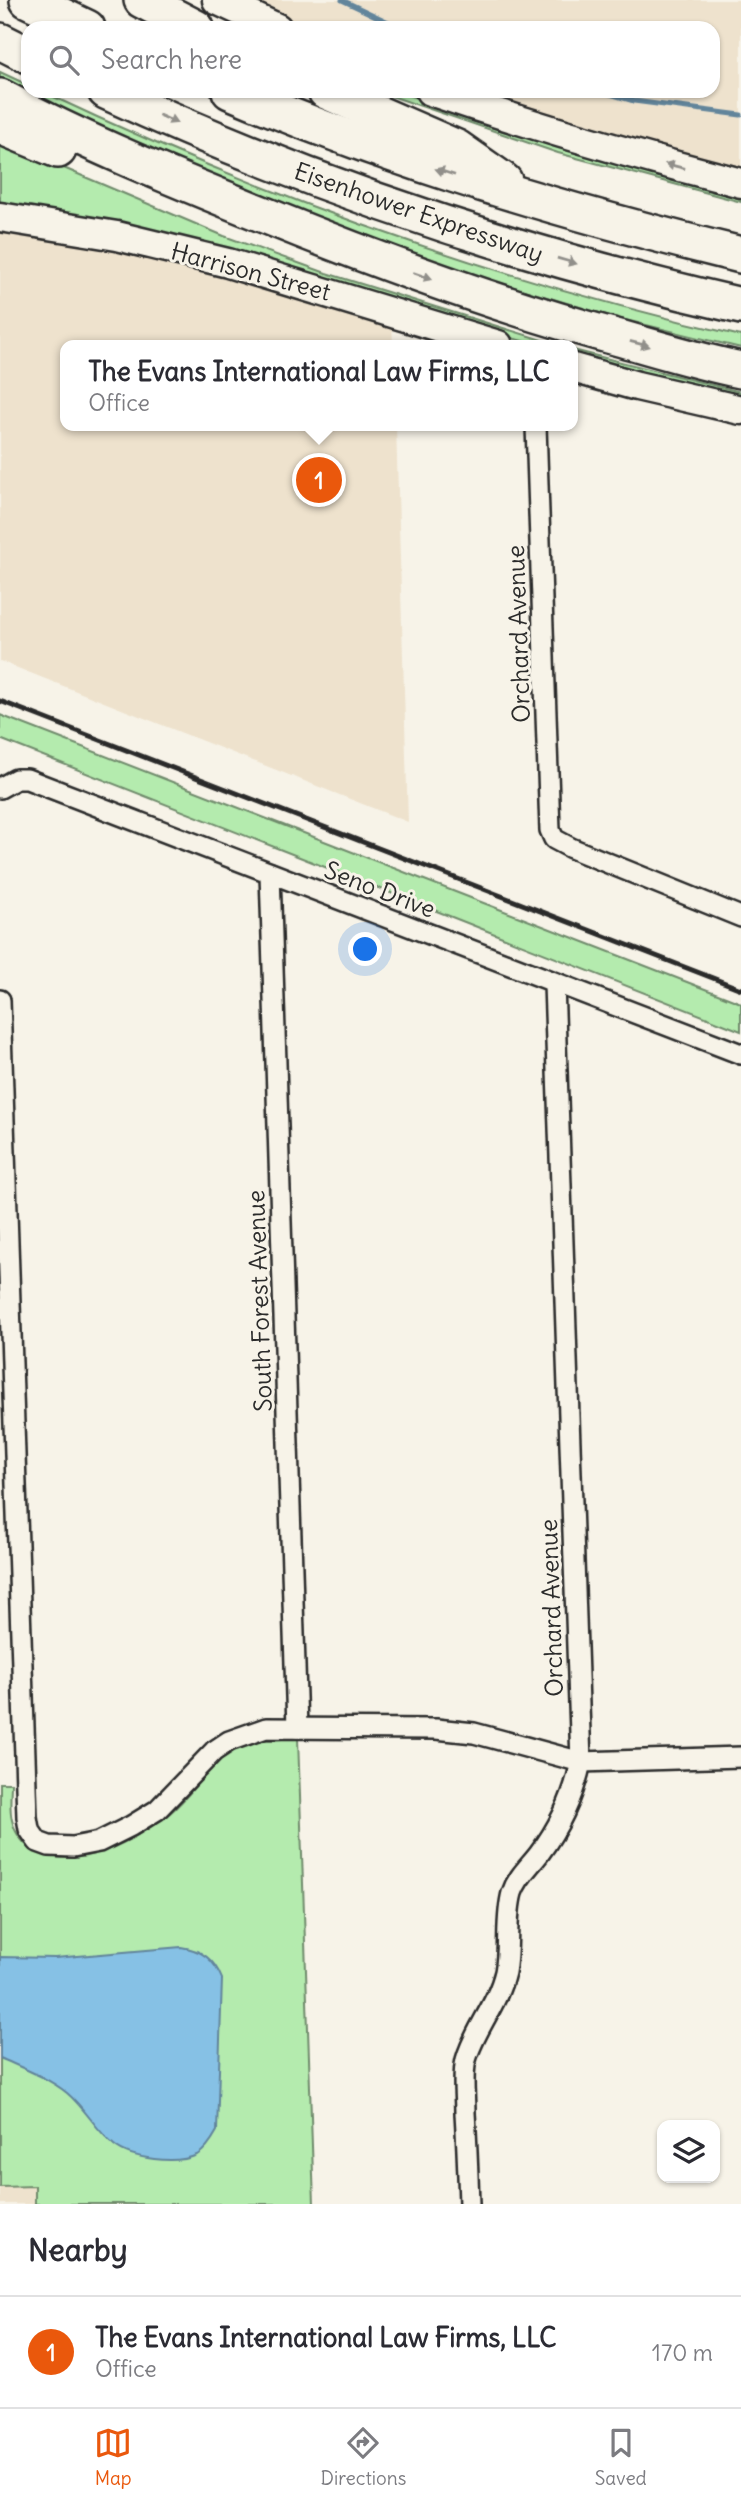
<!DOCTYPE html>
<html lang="en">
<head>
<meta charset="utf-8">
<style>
	:root { --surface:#fff; --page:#f7f7f7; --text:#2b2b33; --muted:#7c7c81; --line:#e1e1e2; --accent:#ea580c }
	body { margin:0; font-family:Delius,sans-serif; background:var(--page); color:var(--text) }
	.controls { position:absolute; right:21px; bottom:21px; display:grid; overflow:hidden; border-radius:14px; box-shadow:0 2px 5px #0004 }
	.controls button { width:63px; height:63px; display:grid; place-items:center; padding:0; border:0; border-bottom:2px solid var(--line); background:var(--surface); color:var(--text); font:35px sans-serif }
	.you { position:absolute; left:366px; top:950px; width:24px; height:24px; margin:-18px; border:5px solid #fff; border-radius:50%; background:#1a73e8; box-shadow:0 0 0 10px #1a73e833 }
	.badge { display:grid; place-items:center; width:46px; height:46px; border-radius:50%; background:var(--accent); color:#fff; font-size:23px; font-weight:700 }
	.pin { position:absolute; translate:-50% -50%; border:4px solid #fff; box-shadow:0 2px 7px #0006 }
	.popup { position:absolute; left:60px; top:340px; width:518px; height:91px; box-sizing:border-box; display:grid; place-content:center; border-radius:14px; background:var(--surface); filter:drop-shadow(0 2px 5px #0005); font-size:23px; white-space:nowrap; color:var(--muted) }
	.popup b { font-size:26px; color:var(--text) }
	.popup::after { content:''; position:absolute; left:50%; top:100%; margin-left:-14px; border:14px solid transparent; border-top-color:var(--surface) }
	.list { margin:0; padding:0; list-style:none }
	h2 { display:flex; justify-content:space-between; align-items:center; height:91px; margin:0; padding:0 28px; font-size:30px }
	h2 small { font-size:23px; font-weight:400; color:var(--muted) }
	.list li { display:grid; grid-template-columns:46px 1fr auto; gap:21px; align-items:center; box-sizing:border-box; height:112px; padding:0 28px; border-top:2px solid var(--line) }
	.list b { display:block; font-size:26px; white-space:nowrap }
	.list p { margin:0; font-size:23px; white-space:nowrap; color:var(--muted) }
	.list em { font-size:23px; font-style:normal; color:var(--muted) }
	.icon { flex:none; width:38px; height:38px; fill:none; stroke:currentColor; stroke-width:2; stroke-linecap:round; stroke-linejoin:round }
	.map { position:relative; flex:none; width:741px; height:2204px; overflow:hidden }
	.search { position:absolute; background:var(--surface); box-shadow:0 2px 5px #0004; left:21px; right:21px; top:21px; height:77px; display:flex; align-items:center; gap:18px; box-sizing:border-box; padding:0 24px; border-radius:21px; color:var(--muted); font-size:26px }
	.sheet { height:203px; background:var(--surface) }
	nav { display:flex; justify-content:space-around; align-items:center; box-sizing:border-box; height:98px; border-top:2px solid var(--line); background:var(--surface); font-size:19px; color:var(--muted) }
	nav a { display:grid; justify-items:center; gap:4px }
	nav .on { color:var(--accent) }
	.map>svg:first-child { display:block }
	.built { fill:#eee2cd }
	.green { fill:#b4ebae; stroke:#708b6c; stroke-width:2 }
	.water { fill:#86c1e5; stroke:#62859b; stroke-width:2 }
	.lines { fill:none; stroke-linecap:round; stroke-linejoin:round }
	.stream { stroke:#62859b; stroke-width:5 }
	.street-casing { stroke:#2b2b2b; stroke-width:24 }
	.secondary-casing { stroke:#2b2b2b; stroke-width:33 }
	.highway-casing { stroke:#2b2b2b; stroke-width:40 }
	.street { stroke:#f7f3e8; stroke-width:19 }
	.secondary { stroke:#f7f3e8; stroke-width:28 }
	.highway { stroke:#f7f3e8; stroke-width:35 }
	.rail { stroke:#2b2b2b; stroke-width:5 }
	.oneway { fill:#918f8a }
	.labels { text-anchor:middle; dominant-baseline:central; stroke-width:6; stroke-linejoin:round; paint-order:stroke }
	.street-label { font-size:24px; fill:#2b2b2b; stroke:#f7f3e8 }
</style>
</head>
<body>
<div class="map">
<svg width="741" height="2204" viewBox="0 0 741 2204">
	<rect width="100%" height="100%" fill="#f7f3e8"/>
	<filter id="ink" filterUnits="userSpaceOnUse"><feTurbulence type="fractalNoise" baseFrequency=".0143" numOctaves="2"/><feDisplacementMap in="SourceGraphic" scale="14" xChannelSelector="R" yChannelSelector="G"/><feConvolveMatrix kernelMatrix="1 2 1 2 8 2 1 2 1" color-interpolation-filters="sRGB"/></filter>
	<g filter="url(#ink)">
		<!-- built -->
		<g class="built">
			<polygon points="240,0 741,0 741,171 623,140 467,91 713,91 713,28 303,28"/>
			<polygon points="0,226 151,251 392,324 393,345 65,345 65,426 396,426 408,822 0,661"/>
			<polygon points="35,2186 35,2204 0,2204 0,2187"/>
		</g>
		<!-- green -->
		<g class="green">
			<path d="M0,72L28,85V91H41C265,197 499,281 741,336V348L613,317L451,268L220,183L0,81Z"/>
			<polygon points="377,91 397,91 479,120 741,195 741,202 558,153"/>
			<polygon points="0,141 224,236 326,273 558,345 536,345 498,334 306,272 185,238 0,205"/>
			<polygon points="573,350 741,392 741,398 573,356"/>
			<polygon points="0,715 741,1003 741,1031 0,739"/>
			<path d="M298,1738L314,2204H35V2186L0,2187V1783H11C11,1794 9,1809 12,1820C15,1834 24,1846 37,1852C82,1871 135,1840 170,1813C191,1796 204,1771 226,1755C248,1740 272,1740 298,1738Z"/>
		</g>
		<!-- water -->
		<path class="water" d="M181,1947C202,1950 214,1959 222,1979L217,2131C212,2140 206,2150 197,2155C176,2165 131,2159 114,2145C96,2130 85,2108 67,2093C47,2077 22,2068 0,2058V1957L55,1958Z"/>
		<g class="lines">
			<!-- stream -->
			<g class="stream">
				<polyline points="342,0 401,28"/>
				<polyline points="600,91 634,101 741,115"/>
			</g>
			<!-- street casing -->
			<g class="street-casing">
				<g id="street">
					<polyline points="536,426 550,830 554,839 571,848 741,917"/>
					<polyline points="0,788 16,779 27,779 741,1054"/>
					<polyline points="270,873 297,1728"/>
					<polyline points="0,1000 27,1817 29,1829 38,1842 49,1846 73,1847 99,1842 131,1826 157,1810 214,1751 229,1741 266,1728 436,1729 474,1733 581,1762 741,1757"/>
					<path d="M469,2204C468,2174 467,2144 465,2113C465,2097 462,2076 466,2060C474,2030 497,2006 505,1972C510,1946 505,1919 512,1893C517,1877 530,1866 539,1854C560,1826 574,1795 581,1762L554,984"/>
				</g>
			</g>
			<!-- secondary casing -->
			<g class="secondary-casing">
				<g id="secondary">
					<polyline points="217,0 277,28"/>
					<path d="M430,91C533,126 636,156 741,183"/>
					<polyline points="0,217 117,236 228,263 498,345"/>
					<polyline points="573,368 637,386 741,410"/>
				</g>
			</g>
			<!-- highway casing -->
			<g class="highway-casing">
				<g id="highway">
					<polyline points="28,0 87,28"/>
					<polyline points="142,0 196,28"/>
					<polyline points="0,41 28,55"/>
					<path d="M106,91C309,185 523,256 741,306"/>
					<path d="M230,91C397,162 565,212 741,255"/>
					<polyline points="326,91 457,148 504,181"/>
					<path d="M0,97C84,142 173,178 262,214C380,262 499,306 623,339C662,350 701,362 741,370"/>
					<polyline points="0,126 58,150"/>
				</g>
			</g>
			<!-- street -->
			<use href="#street" class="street"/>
			<!-- secondary -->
			<use href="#secondary" class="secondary"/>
			<!-- highway -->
			<use href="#highway" class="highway"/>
			<!-- rail -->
			<polyline class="rail" points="0,701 741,989"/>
		</g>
		<!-- one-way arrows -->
		<defs><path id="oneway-solid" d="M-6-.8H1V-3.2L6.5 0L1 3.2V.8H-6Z" transform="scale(1.75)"/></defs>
		<g class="oneway">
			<use href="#oneway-solid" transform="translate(168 119) rotate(24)"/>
			<use href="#oneway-solid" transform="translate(675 166) rotate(-166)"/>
			<use href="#oneway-solid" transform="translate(445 172) rotate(-162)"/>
			<use href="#oneway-solid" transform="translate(567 261) rotate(16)"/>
			<use href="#oneway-solid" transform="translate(423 276) rotate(19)"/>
			<use href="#oneway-solid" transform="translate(640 344) rotate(15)"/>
		</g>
	</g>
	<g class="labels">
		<!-- street labels -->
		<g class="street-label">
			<text transform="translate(419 212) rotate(19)">Eisenhower Expressway</text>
			<text transform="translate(251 271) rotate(15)">Harrison Street</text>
			<text transform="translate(518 634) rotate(-92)">Orchard Avenue</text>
			<text transform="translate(380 889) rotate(21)">Seno Drive</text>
			<text transform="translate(259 1301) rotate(-92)">South Forest Avenue</text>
			<text transform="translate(551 1608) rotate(-92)">Orchard Avenue</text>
		</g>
	</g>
</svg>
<div class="controls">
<button><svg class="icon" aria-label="layers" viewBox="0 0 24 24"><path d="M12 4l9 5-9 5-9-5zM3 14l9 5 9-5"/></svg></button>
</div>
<div class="you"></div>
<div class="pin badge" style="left:319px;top:480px">1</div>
<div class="popup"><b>The Evans International Law Firms, LLC</b>Office</div>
<div class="search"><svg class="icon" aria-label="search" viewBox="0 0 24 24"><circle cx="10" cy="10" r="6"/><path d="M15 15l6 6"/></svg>Search here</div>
</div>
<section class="sheet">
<h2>Nearby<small></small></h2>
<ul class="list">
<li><span class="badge">1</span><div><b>The Evans International Law Firms, LLC</b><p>Office</p></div><em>170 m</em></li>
</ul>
</section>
<nav>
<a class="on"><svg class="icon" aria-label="map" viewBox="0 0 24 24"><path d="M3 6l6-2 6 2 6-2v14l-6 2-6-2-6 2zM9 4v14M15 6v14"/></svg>Map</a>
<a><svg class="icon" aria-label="directions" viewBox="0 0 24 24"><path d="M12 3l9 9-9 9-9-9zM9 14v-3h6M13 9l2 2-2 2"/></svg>Directions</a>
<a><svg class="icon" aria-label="saved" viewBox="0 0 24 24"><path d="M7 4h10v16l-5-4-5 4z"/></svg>Saved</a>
</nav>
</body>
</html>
